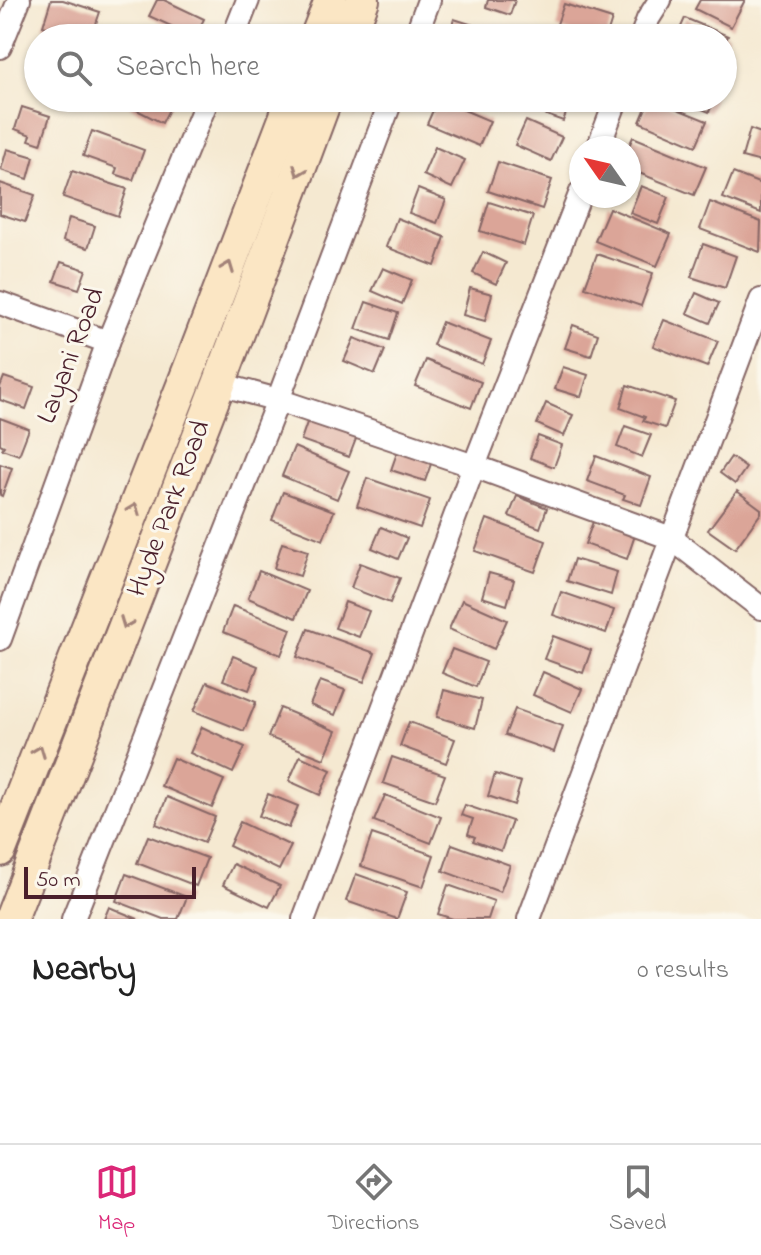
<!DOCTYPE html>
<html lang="en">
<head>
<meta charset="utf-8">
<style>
	:root { --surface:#fff; --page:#f6f6f6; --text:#222; --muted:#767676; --line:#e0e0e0; --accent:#db2777 }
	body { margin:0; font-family:"Indie Flower",sans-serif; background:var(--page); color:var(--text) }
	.compass { position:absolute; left:569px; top:136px; width:72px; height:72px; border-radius:50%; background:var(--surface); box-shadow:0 2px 6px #0004; rotate:304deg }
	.scale { position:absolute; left:24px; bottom:20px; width:172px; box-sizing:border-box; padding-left:8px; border:4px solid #4a1f2b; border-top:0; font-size:22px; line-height:28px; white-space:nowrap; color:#4a1f2b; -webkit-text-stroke:6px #fbf7ec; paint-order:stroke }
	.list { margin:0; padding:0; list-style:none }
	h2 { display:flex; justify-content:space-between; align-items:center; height:104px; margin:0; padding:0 32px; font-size:34px }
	h2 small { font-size:26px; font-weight:400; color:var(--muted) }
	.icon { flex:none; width:44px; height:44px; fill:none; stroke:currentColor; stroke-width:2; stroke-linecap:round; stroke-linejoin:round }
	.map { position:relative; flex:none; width:761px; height:919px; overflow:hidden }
	.search { position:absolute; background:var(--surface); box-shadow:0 2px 6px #0004; left:24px; right:24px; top:24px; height:88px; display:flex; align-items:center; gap:20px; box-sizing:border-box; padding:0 28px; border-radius:44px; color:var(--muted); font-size:30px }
	.sheet { height:224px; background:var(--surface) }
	nav { display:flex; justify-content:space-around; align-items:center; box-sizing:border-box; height:112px; border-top:2px solid var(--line); background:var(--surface); font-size:22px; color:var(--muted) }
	nav a { display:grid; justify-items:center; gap:4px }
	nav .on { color:var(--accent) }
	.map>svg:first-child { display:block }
	.building { fill:#dba598 }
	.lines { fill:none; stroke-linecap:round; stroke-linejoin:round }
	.street-casing { stroke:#866665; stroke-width:26 }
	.secondary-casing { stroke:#866665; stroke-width:36 }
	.street { stroke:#fff; stroke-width:22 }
	.secondary { stroke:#fbe6c4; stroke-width:32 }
	.oneway { stroke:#a28278 }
	.labels { text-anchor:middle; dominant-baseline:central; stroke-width:6; stroke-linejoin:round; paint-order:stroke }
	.street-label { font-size:28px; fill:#4a1f2b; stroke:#fbf7ec }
</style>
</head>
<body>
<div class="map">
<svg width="761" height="919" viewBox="0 0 761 919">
	<rect width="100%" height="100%" fill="#fbf7ec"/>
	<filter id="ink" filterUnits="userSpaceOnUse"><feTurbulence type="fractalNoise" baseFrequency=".0125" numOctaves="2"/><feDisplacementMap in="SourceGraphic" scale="16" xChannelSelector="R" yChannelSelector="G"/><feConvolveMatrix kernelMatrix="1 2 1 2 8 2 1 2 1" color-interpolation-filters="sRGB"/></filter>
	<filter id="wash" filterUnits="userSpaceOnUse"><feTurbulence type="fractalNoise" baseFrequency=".006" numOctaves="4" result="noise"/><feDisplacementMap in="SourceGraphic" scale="32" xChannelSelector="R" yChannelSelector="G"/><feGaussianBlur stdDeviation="1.8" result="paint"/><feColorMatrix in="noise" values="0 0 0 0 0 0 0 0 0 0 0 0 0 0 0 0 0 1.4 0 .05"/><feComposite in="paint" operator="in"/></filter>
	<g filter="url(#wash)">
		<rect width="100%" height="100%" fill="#f5e9d1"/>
		<g id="blocks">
			<!-- building -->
			<g class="building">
				<polygon points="51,0 63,0 100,12 91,38 82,38 43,26"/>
				<polygon points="157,0 164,0 204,19 195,37 149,16"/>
				<polygon points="488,0 515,0 510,15 486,7"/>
				<polygon points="700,0 745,0 731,27 695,9"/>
				<polygon points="564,4 612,19 606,38 589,38 556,27"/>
				<polygon points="685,18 728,36 723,47 723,38 676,38"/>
				<polygon points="454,19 502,34 501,38 448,38"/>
				<polygon points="133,98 175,98 162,123 129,106"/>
				<polygon points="539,98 572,98 563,121 535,111"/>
				<polygon points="650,98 707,121 696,146 640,122"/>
				<polygon points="676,98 715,98 709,112"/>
				<polygon points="438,99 490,121 479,146 427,124"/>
				<polygon points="22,107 50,116 41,144 29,140 31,135 15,129"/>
				<polygon points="526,121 562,137 551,161 515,145"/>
				<polygon points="750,129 761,133 761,162 742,157"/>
				<polygon points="92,131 144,150 133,180 115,174 117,168 83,156"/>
				<polygon points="633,137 706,167 694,195 629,169 628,148"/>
				<polygon points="435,147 465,160 452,188 423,175"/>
				<polygon points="7,149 34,157 28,179 1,170"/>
				<polygon points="498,162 552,180 542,209 488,191"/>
				<polygon points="72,171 127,189 118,216 63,197"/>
				<polygon points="733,173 761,184 761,213 723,198"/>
				<polygon points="0,183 35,195 25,222 0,214"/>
				<polygon points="641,186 669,197 658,224 630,213"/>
				<polygon points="418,189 446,200 437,223 409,213"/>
				<polygon points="489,202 533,216 524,245 480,231"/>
				<polygon points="710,202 761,222 760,252 700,229"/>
				<polygon points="609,208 671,234 657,266 595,241"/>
				<polygon points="69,218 95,226 88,248 63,241"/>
				<polygon points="397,218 445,237 435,266 386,247"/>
				<polygon points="703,244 736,256 725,288 691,277"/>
				<polygon points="483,252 506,263 496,284 473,273"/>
				<polygon points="597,254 653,273 641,306 585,287"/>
				<polygon points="61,262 86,270 79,289 54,281"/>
				<polygon points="383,268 412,280 402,304 372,291"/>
				<polygon points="470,288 492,294 485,321 463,315"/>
				<polygon points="696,293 719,303 710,323 687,313"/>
				<polygon points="366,302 398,313 389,340 356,329"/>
				<polygon points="664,320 718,341 707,367 653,346"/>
				<polygon points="442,322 491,341 482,364 433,345"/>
				<polygon points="573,325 598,334 591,356 565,348"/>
				<polygon points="354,338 385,350 375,374 344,361"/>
				<polygon points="426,360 481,382 471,408 415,386"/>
				<polygon points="563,367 588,375 581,397 555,389"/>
				<polygon points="4,377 34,387 26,409 0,400 0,387"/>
				<polygon points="627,385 675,401 665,428 643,421 645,417 620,408"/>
				<polygon points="546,403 573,415 564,436 537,424"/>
				<polygon points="310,414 359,431 349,457 301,440"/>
				<polygon points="0,418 29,429 19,455 2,449 4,446 0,444"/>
				<polygon points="625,426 651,435 642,457 617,447"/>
				<polygon points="538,436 562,445 554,467 530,458"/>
				<polygon points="294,447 349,471 337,499 282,476"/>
				<polygon points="398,450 432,461 425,481 391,470"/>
				<polygon points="596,456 651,477 641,505 623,499 625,495 587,481"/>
				<polygon points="731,457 746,468 735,484 720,473"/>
				<polygon points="0,464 12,468 2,496 0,495"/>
				<polygon points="367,478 430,500 420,528 357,506"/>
				<polygon points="737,491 761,509 761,513 735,549 708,530"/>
				<polygon points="283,492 334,511 323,540 272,520"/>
				<polygon points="517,496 547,508 540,528 509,516"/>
				<polygon points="487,519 546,541 535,572 475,551"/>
				<polygon points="594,519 635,535 627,559 585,544"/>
				<polygon points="381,527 407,538 398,559 372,548"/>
				<polygon points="282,543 308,551 300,576 274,568"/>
				<polygon points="574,559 617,572 611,595 567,581"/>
				<polygon points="360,563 400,578 390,603 351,588"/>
				<polygon points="259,571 307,591 296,618 248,598"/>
				<polygon points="489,573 514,580 507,605 482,597"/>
				<polygon points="561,592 614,610 606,633 553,615"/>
				<polygon points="462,600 507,620 494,649 449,629"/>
				<polygon points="345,602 369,611 359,637 335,628"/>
				<polygon points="233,606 291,629 281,655 223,632"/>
				<polygon points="308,629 375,653 364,682 297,657"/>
				<polygon points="553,636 591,650 583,673 544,659"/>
				<polygon points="452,649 486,662 476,687 442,673"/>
				<polygon points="233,656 258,666 249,690 223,680"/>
				<polygon points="543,672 582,689 572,712 533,695"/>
				<polygon points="320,681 345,690 335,715 310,705"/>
				<polygon points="207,682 256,702 244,731 194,711"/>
				<polygon points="444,690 482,700 475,728 437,717"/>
				<polygon points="280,708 336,731 324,759 268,737"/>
				<polygon points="515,709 563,726 554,752 505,735"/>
				<polygon points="409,722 455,739 446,763 400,746"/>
				<polygon points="202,727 245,747 233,773 190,753"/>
				<polygon points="300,756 331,770 320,795 289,781"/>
				<polygon points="392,757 445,775 435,801 383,783"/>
				<polygon points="173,758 224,780 212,808 161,786"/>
				<polygon points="495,774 521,782 514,805 488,796"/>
				<polygon points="268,794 298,806 289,828 259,816"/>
				<polygon points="385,795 441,817 431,843 374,821"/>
				<polygon points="167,797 215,817 204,843 156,824"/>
				<polygon points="465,805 512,821 501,851 473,841 475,837 468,834 473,819 461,815"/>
				<polygon points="240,822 291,846 279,870 229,846"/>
				<polygon points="372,834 434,855 423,887 361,866"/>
				<polygon points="148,836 207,858 196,886 137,863"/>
				<polygon points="452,844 510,865 500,892 443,871"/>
				<polygon points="233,864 280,886 269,907 223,885"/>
				<polygon points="126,874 187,897 178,919 163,919 116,901"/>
				<polygon points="356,874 407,892 397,919 346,901"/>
				<polygon points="448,885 494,901 488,919 453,919 438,914"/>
				<polygon points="109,907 138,919 104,919"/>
			</g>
		</g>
	</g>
	<g filter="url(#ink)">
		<use href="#blocks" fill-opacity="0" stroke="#866665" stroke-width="2"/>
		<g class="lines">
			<!-- street casing -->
			<g class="street-casing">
				<g id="street">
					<polyline points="233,38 248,0"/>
					<polyline points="415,38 429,0"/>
					<polyline points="641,38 648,19 660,0"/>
					<polyline points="0,47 19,0"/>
					<polyline points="598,148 617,98"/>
					<polyline points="0,303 108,342"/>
					<polyline points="219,384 278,400 474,466 671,538 761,608"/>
					<polyline points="0,639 108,342 208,98"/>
					<polyline points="73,919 278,400 392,98"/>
					<polyline points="304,919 474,466 581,192"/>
					<polyline points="529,919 761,300"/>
				</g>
			</g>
			<!-- secondary casing -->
			<g class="secondary-casing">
				<g id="secondary">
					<polyline points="316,38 331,0"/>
					<polyline points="349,38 363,0"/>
					<polyline points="0,850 189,370 293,98"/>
					<polyline points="11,919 219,384 326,98"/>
				</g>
			</g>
			<!-- street -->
			<use href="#street" class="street"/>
			<!-- secondary -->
			<use href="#secondary" class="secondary"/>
		</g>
		<!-- one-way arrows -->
		<defs><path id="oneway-chevron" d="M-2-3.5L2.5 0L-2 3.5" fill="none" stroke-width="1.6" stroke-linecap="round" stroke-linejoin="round" transform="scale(2)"/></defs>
		<g class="oneway">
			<use href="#oneway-chevron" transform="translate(299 171) rotate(111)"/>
			<use href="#oneway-chevron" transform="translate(228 267) rotate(-69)"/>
			<use href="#oneway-chevron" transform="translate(134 509) rotate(-69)"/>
			<use href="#oneway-chevron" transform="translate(126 623) rotate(111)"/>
			<use href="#oneway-chevron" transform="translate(39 751) rotate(-69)"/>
		</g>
	</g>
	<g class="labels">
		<!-- street labels -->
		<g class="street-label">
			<text transform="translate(72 356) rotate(-69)">Layani Road</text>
			<text transform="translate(170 509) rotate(-69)">Hyde Park Road</text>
		</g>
	</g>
</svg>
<svg class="compass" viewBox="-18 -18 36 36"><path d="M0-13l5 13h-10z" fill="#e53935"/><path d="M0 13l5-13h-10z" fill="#767676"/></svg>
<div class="scale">50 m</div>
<div class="search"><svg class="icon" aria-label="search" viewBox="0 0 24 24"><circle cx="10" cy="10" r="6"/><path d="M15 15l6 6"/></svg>Search here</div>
</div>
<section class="sheet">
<h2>Nearby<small>0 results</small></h2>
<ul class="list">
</ul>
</section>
<nav>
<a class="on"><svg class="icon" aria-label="map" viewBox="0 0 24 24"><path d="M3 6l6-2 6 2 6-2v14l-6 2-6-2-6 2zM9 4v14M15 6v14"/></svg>Map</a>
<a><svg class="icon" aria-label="directions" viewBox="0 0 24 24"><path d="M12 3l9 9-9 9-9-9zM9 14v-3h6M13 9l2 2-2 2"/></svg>Directions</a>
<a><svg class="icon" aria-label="saved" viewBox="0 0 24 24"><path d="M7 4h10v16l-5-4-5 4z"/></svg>Saved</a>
</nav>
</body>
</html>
